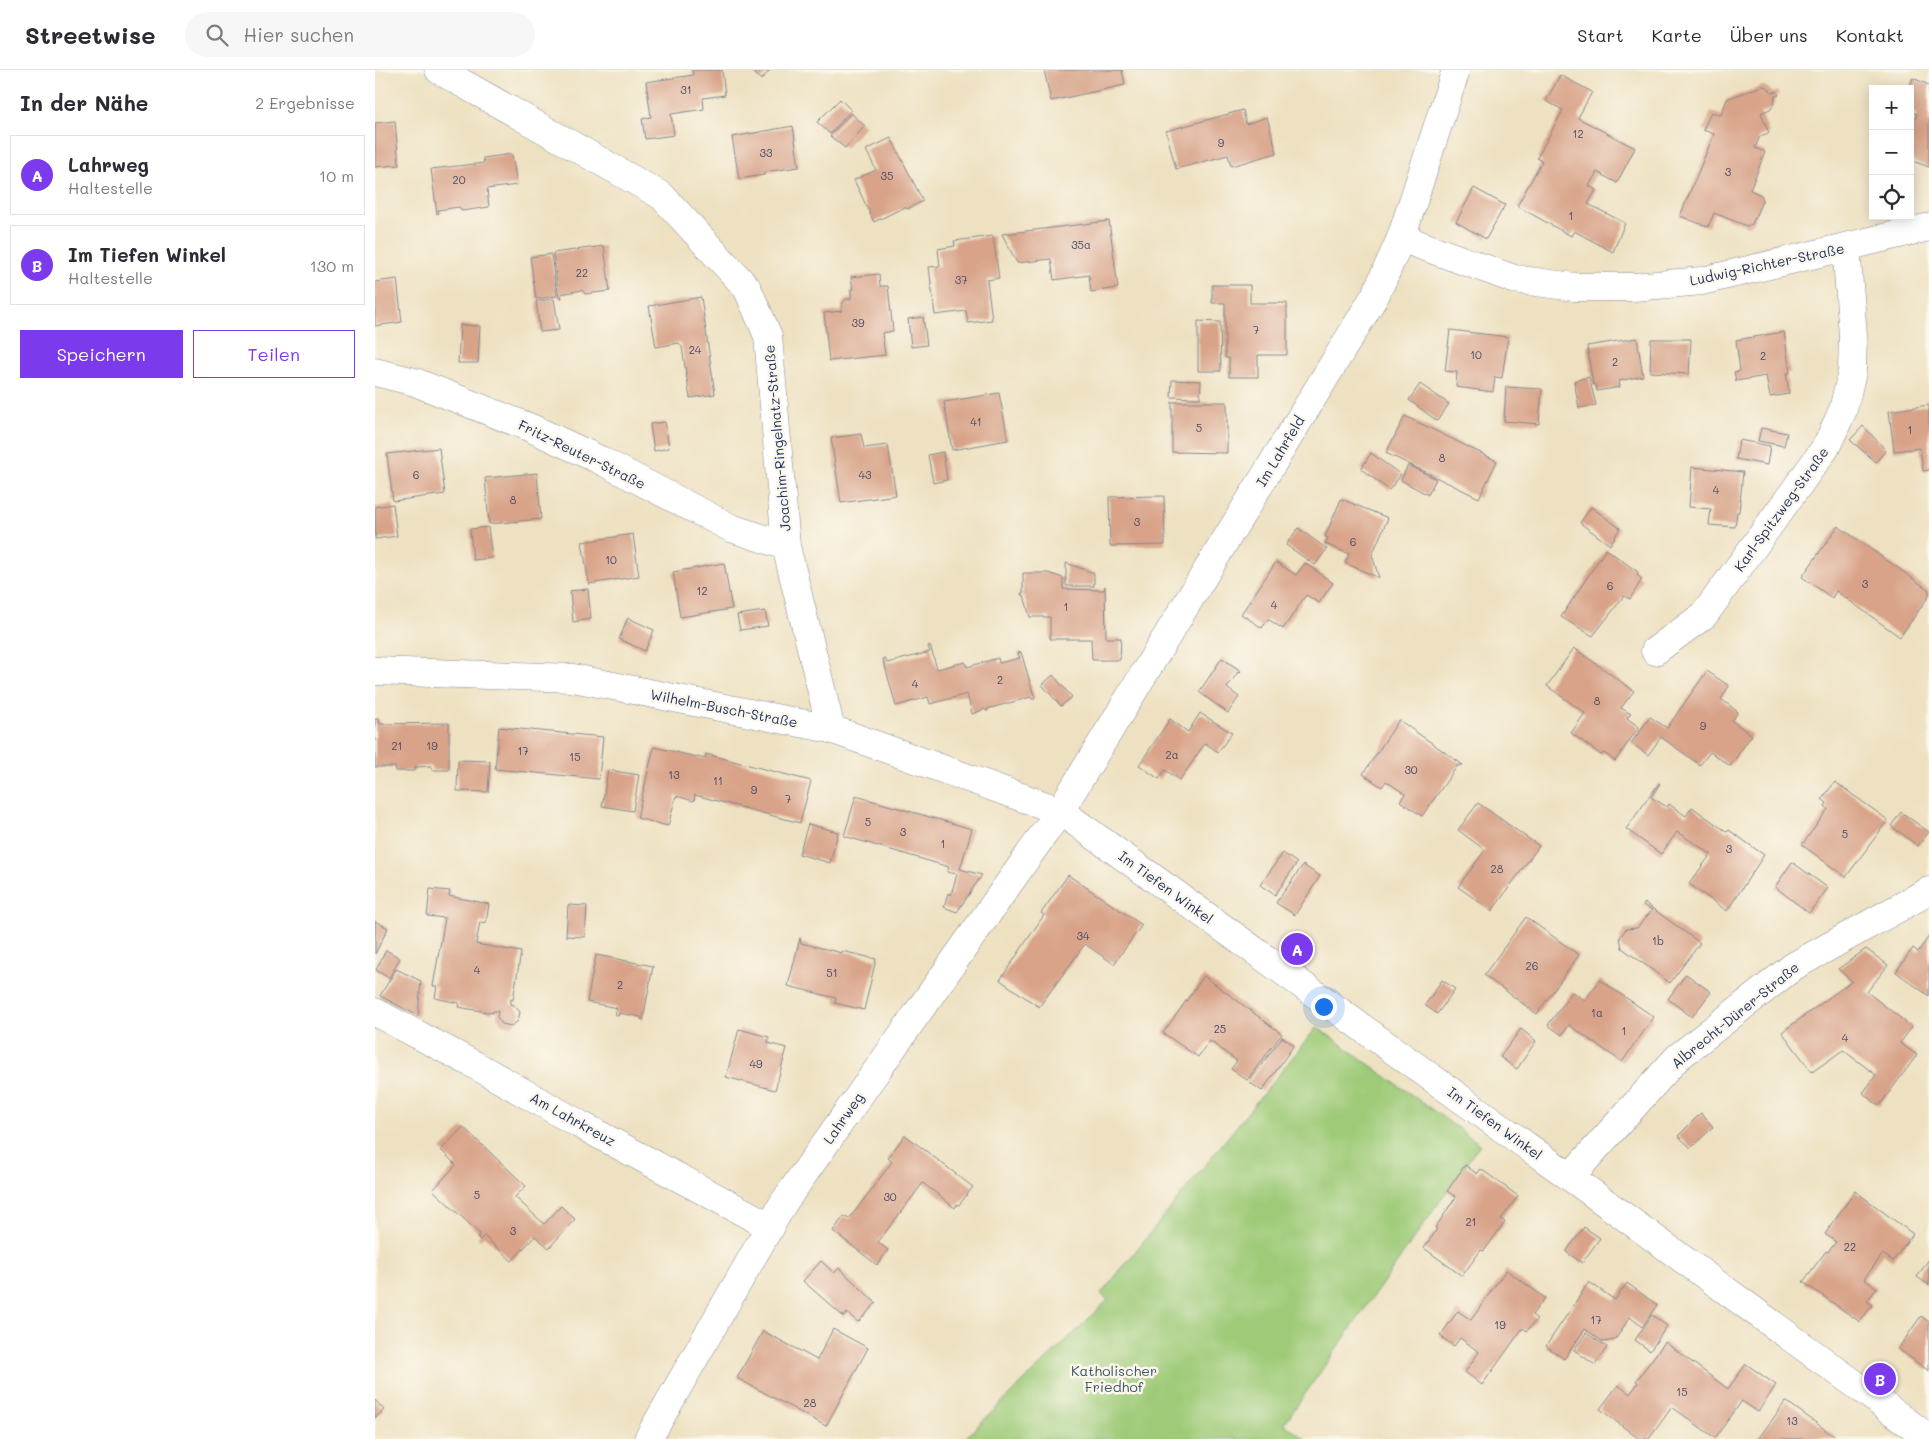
<!DOCTYPE html>
<html lang="de">
<head>
<meta charset="utf-8">
<style>
	:root { --surface:#fff; --page:#f7f7f7; --text:#2b2b33; --muted:#7c7c81; --line:#e1e1e2; --accent:#7c3aed }
	body { margin:0; font-family:Mali,sans-serif; background:var(--page); color:var(--text) }
	.controls { position:absolute; right:15px; top:15px; display:grid; overflow:hidden; border-radius:0px; box-shadow:0 2px 12px #0003 }
	.controls button { width:45px; height:45px; display:grid; place-items:center; padding:0; border:0; border-bottom:1px solid var(--line); background:var(--surface); color:var(--text); font:25px sans-serif }
	.you { position:absolute; left:948px; top:936px; width:18px; height:18px; margin:-12px; border:4px solid #fff; border-radius:50%; background:#1a73e8; box-shadow:0 0 0 8px #1a73e833 }
	.badge { display:grid; place-items:center; width:32px; height:32px; border-radius:50%; background:var(--accent); color:#fff; font-size:16px; font-weight:700 }
	.pin { position:absolute; translate:-50% -50%; border:2px solid #fff; box-shadow:0 1px 5px #0006 }
	.list { margin:0; padding:0; list-style:none }
	h2 { display:flex; justify-content:space-between; align-items:center; height:65px; margin:0; padding:0 20px; font-size:21px }
	h2 small { font-size:16px; font-weight:400; color:var(--muted) }
	.list li { display:grid; grid-template-columns:32px 1fr auto; gap:15px; align-items:center; box-sizing:border-box; height:80px; margin:0 10px 10px; padding:0 10px; border:1px solid var(--line); border-radius:0px }
	.list b { display:block; font-size:19px; white-space:nowrap }
	.list p { margin:0; font-size:16px; white-space:nowrap; color:var(--muted) }
	.list em { font-size:16px; font-style:normal; color:var(--muted) }
	.actions { display:flex; gap:10px; padding:15px 20px }
	.actions a { flex:1; padding:11px 0; border:1px solid var(--accent); border-radius:0px; text-align:center; font-size:18px; color:var(--accent) }
	.actions .main { background:var(--accent); color:#fff }
	.icon { flex:none; width:28px; height:28px; fill:none; stroke:currentColor; stroke-width:2; stroke-linecap:round; stroke-linejoin:round }
	.map { position:relative; flex:none; width:1554px; height:1369px; overflow:hidden }
	header { display:flex; align-items:center; gap:30px; box-sizing:border-box; height:70px; padding:0 25px; background:var(--surface); border-bottom:1px solid var(--line) }
	header strong { font-size:24px }
	nav { display:flex; gap:28px; margin-inline-start:auto; font-size:18px }
	.search { width:350px; height:45px; background:var(--page); display:flex; align-items:center; gap:12px; box-sizing:border-box; padding:0 18px; border-radius:28px; color:var(--muted); font-size:19px }
	main { display:flex }
	aside { flex:1; background:var(--surface) }
	.map>svg:first-child { display:block }
	.green { fill:#9fcb78; stroke:#5d7d6b }
	.building { fill:#d8a388 }
	.lines { fill:none; stroke-linecap:round; stroke-linejoin:round }
	.street-casing { stroke:#848890; stroke-width:29 }
	.street { stroke:#fff; stroke-width:28 }
	.labels { text-anchor:middle; dominant-baseline:central; stroke-width:5; stroke-linejoin:round; paint-order:stroke }
	.number-label { font-size:11px; fill:#4a4c68 }
	.street-label { font-size:14px; fill:#1b2f5e; stroke:#fbf7ec }
	.park-label { font-size:14px; fill:#3c5664; stroke:#fbf7ec }
</style>
</head>
<body>
<header>
<strong>Streetwise</strong>
<div class="search"><svg class="icon" aria-label="search" viewBox="0 0 24 24"><circle cx="10" cy="10" r="6"/><path d="M15 15l6 6"/></svg>Hier suchen</div>
<nav><a>Start</a><a>Karte</a><a>Über uns</a><a>Kontakt</a></nav>
</header>
<main>
<aside>
<h2>In der Nähe<small>2 Ergebnisse</small></h2>
<ul class="list">
<li><span class="badge">A</span><div><b>Lahrweg</b><p>Haltestelle</p></div><em>10 m</em></li>
<li><span class="badge">B</span><div><b>Im Tiefen Winkel</b><p>Haltestelle</p></div><em>130 m</em></li>
</ul>
<div class="actions"><a class="main">Speichern</a><a>Teilen</a></div>
</aside>
<div class="map">
<svg width="1554" height="1369" viewBox="0 0 1554 1369">
	<rect width="100%" height="100%" fill="#fbf7ec"/>
	<filter id="ink" filterUnits="userSpaceOnUse"><feTurbulence type="fractalNoise" baseFrequency=".02" numOctaves="2"/><feDisplacementMap in="SourceGraphic" scale="10" xChannelSelector="R" yChannelSelector="G"/><feConvolveMatrix kernelMatrix="1 2 1 2 8 2 1 2 1" color-interpolation-filters="sRGB"/></filter>
	<filter id="wash" filterUnits="userSpaceOnUse"><feTurbulence type="fractalNoise" baseFrequency=".0096" numOctaves="4" result="noise"/><feDisplacementMap in="SourceGraphic" scale="20" xChannelSelector="R" yChannelSelector="G"/><feGaussianBlur stdDeviation="1.12" result="paint"/><feColorMatrix in="noise" values="0 0 0 0 0 0 0 0 0 0 0 0 0 0 0 0 0 1.4 0 .05"/><feComposite in="paint" operator="in"/></filter>
	<g filter="url(#wash)">
		<rect width="100%" height="100%" fill="#eee1c1"/>
		<!-- green -->
		<polygon class="green" points="942,957 1105,1074 909,1354 930,1369 589,1369 733,1230 726,1224"/>
		<g id="blocks">
			<!-- building -->
			<g class="building">
				<polygon points="317,0 347,0 350,25 328,28 329,39 296,44 299,65 270,69 267,49 276,47 271,12 318,5"/>
				<polygon points="376,0 395,0 386,10"/>
				<polygon points="669,0 747,0 750,15 676,31"/>
				<polygon points="1185,5 1217,22 1203,48 1260,78 1242,113 1222,102 1214,116 1221,120 1213,134 1250,153 1238,182 1199,161 1196,166 1142,136 1167,91 1162,88 1188,40 1171,31"/>
				<polygon points="1538,8 1554,15 1554,97 1535,90 1535,61 1542,44 1535,41 1534,19"/>
				<polygon points="1387,16 1392,17 1398,23 1402,21 1404,25 1400,26 1399,34 1395,39 1386,43 1394,63 1385,66 1380,78 1390,82 1375,120 1386,125 1388,129 1377,154 1372,156 1339,143 1333,157 1305,146 1339,64 1328,60 1336,42 1346,45 1352,29"/>
				<polygon points="465,29 476,40 455,64 442,52"/>
				<polygon points="868,40 871,54 892,47 902,83 856,96 853,85 801,99 791,61"/>
				<polygon points="476,43 490,56 470,78 455,66"/>
				<polygon points="20,51 24,95 0,97 0,53"/>
				<polygon points="418,56 424,97 389,102 389,105 364,109 357,67"/>
				<polygon points="516,68 548,131 532,139 530,137 499,152 479,110 501,100 491,80"/>
				<polygon points="137,84 142,115 112,119 114,137 87,141 84,137 63,140 64,143 62,144 56,99 109,93 108,88"/>
				<polygon points="1099,118 1130,135 1111,169 1081,152"/>
				<polygon points="734,151 743,218 716,222 714,205 679,210 676,189 642,193 627,164"/>
				<polygon points="618,166 624,208 612,210 617,250 593,253 591,241 560,245 554,197 565,196 563,179 580,176 579,171"/>
				<polygon points="229,176 235,221 210,224 207,220 186,224 187,228 184,228 178,183"/>
				<polygon points="176,184 182,226 161,229 155,187"/>
				<polygon points="504,204 505,216 513,216 518,261 507,263 510,285 454,291 449,243 467,241 467,234 471,229 476,229 476,219 478,219 476,207"/>
				<polygon points="22,209 27,252 0,256 0,212"/>
				<polygon points="837,215 875,215 875,233 912,233 912,285 883,285 883,307 854,307 854,288 850,288 850,233 837,233"/>
				<polygon points="326,227 340,324 315,328 307,277 304,273 281,277 274,236"/>
				<polygon points="179,229 184,260 165,262 161,231"/>
				<polygon points="548,247 552,275 536,277 533,249"/>
				<polygon points="823,251 845,252 846,301 823,301"/>
				<polygon points="85,255 105,256 103,293 83,293"/>
				<polygon points="1075,260 1133,267 1127,308 1120,307 1118,322 1081,317 1082,302 1070,301"/>
				<polygon points="1409,262 1415,303 1411,303 1414,324 1395,327 1391,306 1361,311 1359,302 1365,301 1361,270"/>
				<polygon points="1262,268 1268,306 1244,311 1245,317 1222,321 1221,315 1218,315 1212,276"/>
				<polygon points="1276,269 1316,269 1314,304 1275,302"/>
				<polygon points="1214,307 1221,335 1204,338 1199,311"/>
				<polygon points="797,310 826,311 825,328 796,327"/>
				<polygon points="1045,314 1074,334 1062,351 1034,330"/>
				<polygon points="1131,317 1167,319 1164,354 1129,351"/>
				<polygon points="624,323 633,370 577,380 569,332"/>
				<polygon points="797,332 852,332 852,383 797,382"/>
				<polygon points="1554,335 1554,400 1548,401 1545,378 1519,381 1514,341"/>
				<polygon points="1030,346 1122,391 1104,428 1011,383"/>
				<polygon points="290,352 294,378 279,381 275,354"/>
				<polygon points="1488,356 1511,380 1501,392 1475,370"/>
				<polygon points="1386,358 1412,363 1409,376 1383,371"/>
				<polygon points="486,364 489,378 513,375 521,425 466,433 456,368"/>
				<polygon points="1364,370 1395,376 1392,395 1361,389"/>
				<polygon points="64,378 70,424 18,431 12,384"/>
				<polygon points="568,382 572,410 558,413 553,385"/>
				<polygon points="996,383 1026,405 1014,420 986,399"/>
				<polygon points="1033,395 1061,409 1053,425 1026,410"/>
				<polygon points="1317,397 1368,402 1364,442 1362,442 1360,457 1334,455 1336,439 1314,437"/>
				<polygon points="162,403 166,449 114,454 110,408"/>
				<polygon points="789,426 790,475 735,476 734,427"/>
				<polygon points="966,429 1013,448 997,485 1004,508 970,493 974,484 950,474 953,468 950,467"/>
				<polygon points="18,434 22,466 0,469 0,437"/>
				<polygon points="1216,437 1245,458 1235,475 1205,453"/>
				<polygon points="1463,456 1554,520 1554,526 1525,567 1461,521 1457,528 1427,507"/>
				<polygon points="113,457 117,488 98,490 95,459"/>
				<polygon points="923,458 952,479 940,495 911,475"/>
				<polygon points="258,464 264,506 214,514 207,472"/>
				<polygon points="1231,479 1263,502 1262,505 1267,509 1255,529 1249,526 1218,566 1186,547"/>
				<polygon points="901,492 921,505 930,493 958,513 944,533 931,525 908,559 893,549 887,558 866,544"/>
				<polygon points="349,493 357,539 305,547 298,502"/>
				<polygon points="691,493 719,503 719,516 691,516"/>
				<polygon points="648,503 673,503 688,508 688,519 729,520 730,516 731,568 746,568 745,590 717,590 716,569 675,569 675,547 655,547 649,525 647,526 646,523 648,523"/>
				<polygon points="213,519 216,549 198,552 195,521"/>
				<polygon points="390,541 393,556 365,560 362,545"/>
				<polygon points="253,548 279,560 270,581 244,569"/>
				<polygon points="555,575 562,599 590,592 592,597 623,588 624,593 645,588 643,583 646,582 660,629 657,629 656,627 612,639 613,641 611,641 610,639 597,644 592,624 555,634 553,627 521,636 508,589 510,588 512,593 555,582 553,576"/>
				<polygon points="1199,578 1259,621 1246,638 1256,644 1252,648 1264,657 1240,691 1229,683 1226,685 1196,663 1210,643 1172,616"/>
				<polygon points="847,588 866,601 864,603 863,602 852,618 864,627 853,643 824,622"/>
				<polygon points="1332,601 1354,616 1346,629 1363,642 1357,651 1377,665 1355,696 1335,682 1325,695 1286,667 1273,685 1256,673 1275,647 1292,658"/>
				<polygon points="678,605 697,627 686,636 667,615"/>
				<polygon points="825,643 857,663 843,682 830,673 805,710 790,700 784,709 764,695 795,649 813,662"/>
				<polygon points="0,649 4,649 5,654 74,653 74,700 57,700 56,696 40,697 40,701 21,701 20,697 0,697"/>
				<polygon points="1024,650 1088,695 1083,695 1047,746 1025,731 1030,724 1011,711 1007,717 988,704"/>
				<polygon points="124,657 228,667 224,709 120,699"/>
				<polygon points="279,677 330,689 331,684 436,711 425,753 320,725 319,731 301,726 293,756 262,748"/>
				<polygon points="83,690 115,691 113,722 82,721"/>
				<polygon points="233,700 264,705 258,741 227,736"/>
				<polygon points="1460,712 1513,750 1471,807 1427,775 1453,739 1450,736 1452,733 1447,729"/>
				<polygon points="1284,713 1285,714 1276,727 1292,737 1294,734 1311,746 1317,737 1352,762 1354,760 1389,785 1352,841 1314,814 1336,784 1302,762 1286,784 1251,759"/>
				<polygon points="481,726 597,759 585,799 607,805 582,842 569,837 573,823 576,825 582,804 572,802 574,797 469,766"/>
				<polygon points="1103,733 1164,776 1117,841 1083,817 1110,780 1083,760"/>
				<polygon points="1526,742 1554,762 1543,776 1516,756"/>
				<polygon points="433,754 463,762 455,793 424,784"/>
				<polygon points="908,783 922,793 900,825 885,815"/>
				<polygon points="1417,792 1453,818 1434,843 1400,817"/>
				<polygon points="928,795 945,806 920,845 901,833"/>
				<polygon points="693,805 767,855 739,894 710,874 664,937 625,910 669,845 666,843"/>
				<polygon points="55,819 75,821 74,826 114,834 111,853 105,852 101,874 146,882 138,930 136,929 135,934 139,935 145,942 143,951 136,956 127,954 122,947 123,941 118,941 118,943 83,937 84,933 60,928 62,916 58,916 70,848 52,846"/>
				<polygon points="1270,833 1325,873 1295,913 1247,878 1245,867 1251,859 1262,858 1277,840 1268,835"/>
				<polygon points="193,835 212,836 210,867 191,866"/>
				<polygon points="1151,847 1204,885 1162,944 1109,905"/>
				<polygon points="0,851 13,858 0,884"/>
				<polygon points="1554,866 1554,926 1521,902 1538,878 1543,882"/>
				<polygon points="425,868 426,873 467,883 467,881 501,889 489,940 460,933 461,928 413,916"/>
				<polygon points="1491,879 1513,895 1492,922 1537,957 1525,973 1542,985 1504,1036 1488,1023 1501,1005 1468,980 1437,1002 1407,962 1477,911 1463,899"/>
				<polygon points="11,880 25,888 14,908 1,900"/>
				<polygon points="221,885 278,896 268,950 266,949 266,947 244,943 243,946 240,944 242,938 212,932"/>
				<polygon points="21,899 46,911 43,946 5,926"/>
				<polygon points="1311,904 1336,922 1317,947 1293,929"/>
				<polygon points="829,906 907,964 872,1010 856,999 862,991 835,971 823,987 788,963"/>
				<polygon points="1067,910 1080,919 1062,944 1050,935"/>
				<polygon points="1225,910 1279,947 1247,992 1194,955 1187,965 1173,955 1197,922 1210,930"/>
				<polygon points="364,959 394,967 393,973 412,978 400,1020 351,1007"/>
				<polygon points="1146,959 1161,971 1142,999 1125,987"/>
				<polygon points="907,967 919,975 887,1021 874,1012"/>
				<polygon points="1326,1043 1338,1057 1316,1078 1303,1066"/>
				<polygon points="88,1057 151,1116 140,1127 169,1154 186,1136 200,1149 174,1178 160,1166 137,1191 109,1166 105,1170 103,1168 105,1164 58,1120 81,1095 66,1080"/>
				<polygon points="530,1065 598,1117 584,1135 582,1134 580,1138 548,1113 503,1172 513,1180 502,1195 458,1161 469,1146 474,1149 517,1092 513,1088"/>
				<polygon points="1090,1095 1102,1104 1106,1099 1143,1126 1126,1149 1130,1152 1109,1181 1106,1180 1087,1206 1049,1178 1062,1159 1060,1158 1081,1127 1072,1121"/>
				<polygon points="1480,1121 1538,1164 1518,1191 1508,1184 1489,1209 1502,1218 1492,1231 1497,1235 1485,1252 1428,1212 1451,1181 1453,1182 1461,1172 1450,1164"/>
				<polygon points="1209,1157 1225,1168 1207,1193 1191,1182"/>
				<polygon points="1554,1189 1554,1215 1542,1207"/>
				<polygon points="446,1191 459,1203 464,1198 501,1233 483,1252 472,1243 469,1247 428,1211"/>
				<polygon points="1131,1200 1170,1228 1157,1245 1162,1249 1152,1261 1148,1258 1107,1315 1090,1302 1104,1282 1085,1268 1079,1276 1065,1266 1083,1241 1096,1250"/>
				<polygon points="1214,1212 1240,1230 1252,1213 1282,1235 1267,1257 1255,1247 1240,1270 1228,1272 1210,1259 1189,1289 1171,1276"/>
				<polygon points="1277,1245 1292,1256 1275,1281 1260,1270"/>
				<polygon points="1546,1246 1554,1252 1554,1301 1523,1279"/>
				<polygon points="458,1259 493,1278 451,1356 362,1308 388,1261 442,1290"/>
				<polygon points="1211,1263 1232,1277 1220,1295 1199,1280"/>
				<polygon points="1290,1272 1353,1319 1371,1294 1401,1315 1383,1342 1367,1331 1340,1368 1297,1337 1274,1369 1264,1369 1225,1339 1243,1315 1255,1324 1263,1313 1261,1311"/>
				<polygon points="0,1330 9,1340 0,1348"/>
				<polygon points="1411,1331 1463,1369 1383,1369"/>
			</g>
		</g>
	</g>
	<g filter="url(#ink)">
		<use href="#blocks" fill-opacity="0" stroke="#848890" stroke-width="1"/>
		<g class="lines">
			<!-- street casing -->
			<g class="street-casing">
				<g id="street">
					<polyline points="64,0 287,126 372,218 393,266 411,476 456,659"/>
					<polyline points="1026,168 1139,209 1199,217 1259,217 1327,211 1554,157"/>
					<polyline points="0,302 40,312 156,358 225,390 356,458 411,476"/>
					<polyline points="1280,581 1329,545 1451,377 1468,340 1477,302 1478,265 1471,177"/>
					<polyline points="0,601 198,608 456,659 685,741 1195,1107 1554,1368"/>
					<polyline points="0,942 100,995 204,1054 396,1157"/>
					<polyline points="1195,1107 1302,988 1419,896 1554,821"/>
					<polyline points="273,1369 409,1132 685,741 1001,224 1026,168 1081,0"/>
				</g>
			</g>
			<!-- street -->
			<use href="#street" class="street"/>
		</g>
	</g>
	<g class="labels">
		<!-- number labels -->
		<g class="number-label">
			<text x="311" y="19">31</text>
			<text x="1203" y="63">12</text>
			<text x="846" y="72">9</text>
			<text x="391" y="82">33</text>
			<text x="1353" y="101">3</text>
			<text x="512" y="105">35</text>
			<text x="84" y="109">20</text>
			<text x="1196" y="145">1</text>
			<text x="706" y="174">35a</text>
			<text x="207" y="202">22</text>
			<text x="586" y="209">37</text>
			<text x="483" y="252">39</text>
			<text x="881" y="259">7</text>
			<text x="320" y="279">24</text>
			<text x="1101" y="284">10</text>
			<text x="1388" y="285">2</text>
			<text x="1240" y="291">2</text>
			<text x="601" y="351">41</text>
			<text x="824" y="357">5</text>
			<text x="1535" y="359">1</text>
			<text x="1067" y="387">8</text>
			<text x="41" y="404">6</text>
			<text x="490" y="404">43</text>
			<text x="1341" y="419">4</text>
			<text x="138" y="429">8</text>
			<text x="762" y="451">3</text>
			<text x="978" y="471">6</text>
			<text x="236" y="489">10</text>
			<text x="1490" y="513">3</text>
			<text x="1235" y="515">6</text>
			<text x="327" y="520">12</text>
			<text x="899" y="534">4</text>
			<text x="691" y="536">1</text>
			<text x="625" y="609">2</text>
			<text x="540" y="613">4</text>
			<text x="1222" y="630">8</text>
			<text x="1328" y="655">9</text>
			<text x="22" y="675">21</text>
			<text x="57" y="675">19</text>
			<text x="148" y="680">17</text>
			<text x="797" y="684">2a</text>
			<text x="200" y="686">15</text>
			<text x="1036" y="699">30</text>
			<text x="299" y="704">13</text>
			<text x="343" y="710">11</text>
			<text x="379" y="719">9</text>
			<text x="413" y="728">7</text>
			<text x="493" y="751">5</text>
			<text x="528" y="761">3</text>
			<text x="1470" y="763">5</text>
			<text x="568" y="773">1</text>
			<text x="1354" y="778">3</text>
			<text x="1122" y="798">28</text>
			<text x="708" y="865">34</text>
			<text x="1283" y="870">1b</text>
			<text x="1157" y="895">26</text>
			<text x="102" y="899">4</text>
			<text x="457" y="902">51</text>
			<text x="245" y="914">2</text>
			<text x="1222" y="942">1a</text>
			<text x="845" y="958">25</text>
			<text x="1249" y="960">1</text>
			<text x="1470" y="967">4</text>
			<text x="381" y="993">49</text>
			<text x="102" y="1124">5</text>
			<text x="515" y="1126">30</text>
			<text x="1096" y="1151">21</text>
			<text x="138" y="1160">3</text>
			<text x="1475" y="1176">22</text>
			<text x="1221" y="1249">17</text>
			<text x="1125" y="1254">19</text>
			<text x="1307" y="1321">15</text>
			<text x="435" y="1332">28</text>
			<text x="1417" y="1350">13</text>
		</g>
		<!-- street labels -->
		<g class="street-label">
			<text transform="translate(1392 194) rotate(-12)">Ludwig-Richter-Straße</text>
			<text transform="translate(402 368) rotate(-95)">Joachim-Ringelnatz-Straße</text>
			<text transform="translate(905 381) rotate(-59)">Im Lahrfeld</text>
			<text transform="translate(207 384) rotate(26)">Fritz-Reuter-Straße</text>
			<text transform="translate(1406 439) rotate(-54)">Karl-Spitzweg-Straße</text>
			<text transform="translate(349 638) rotate(11)">Wilhelm-Busch-Straße</text>
			<text transform="translate(791 817) rotate(36)">Im Tiefen Winkel</text>
			<text transform="translate(1360 945) rotate(-39)">Albrecht-Dürer-Straße</text>
			<text transform="translate(468 1048) rotate(-55)">Lahrweg</text>
			<text transform="translate(198 1049) rotate(29)">Am Lahrkreuz</text>
			<text transform="translate(1120 1053) rotate(36)">Im Tiefen Winkel</text>
		</g>
		<!-- park labels -->
		<g class="park-label">
			<text x="739" y="1300">Katholischer<tspan x="739" dy="16">Friedhof</tspan></text>
		</g>
	</g>
</svg>
<div class="controls">
<button>+</button>
<button>−</button>
<button><svg class="icon" aria-label="locate" viewBox="0 0 24 24"><circle cx="12" cy="12" r="6"/><path d="M12 2v4M12 18v4M2 12h4M18 12h4"/></svg></button>
</div>
<div class="you"></div>
<div class="pin badge" style="left:922px;top:879px">A</div>
<div class="pin badge" style="left:1505px;top:1309px">B</div>
</div>
</main>
</body>
</html>
